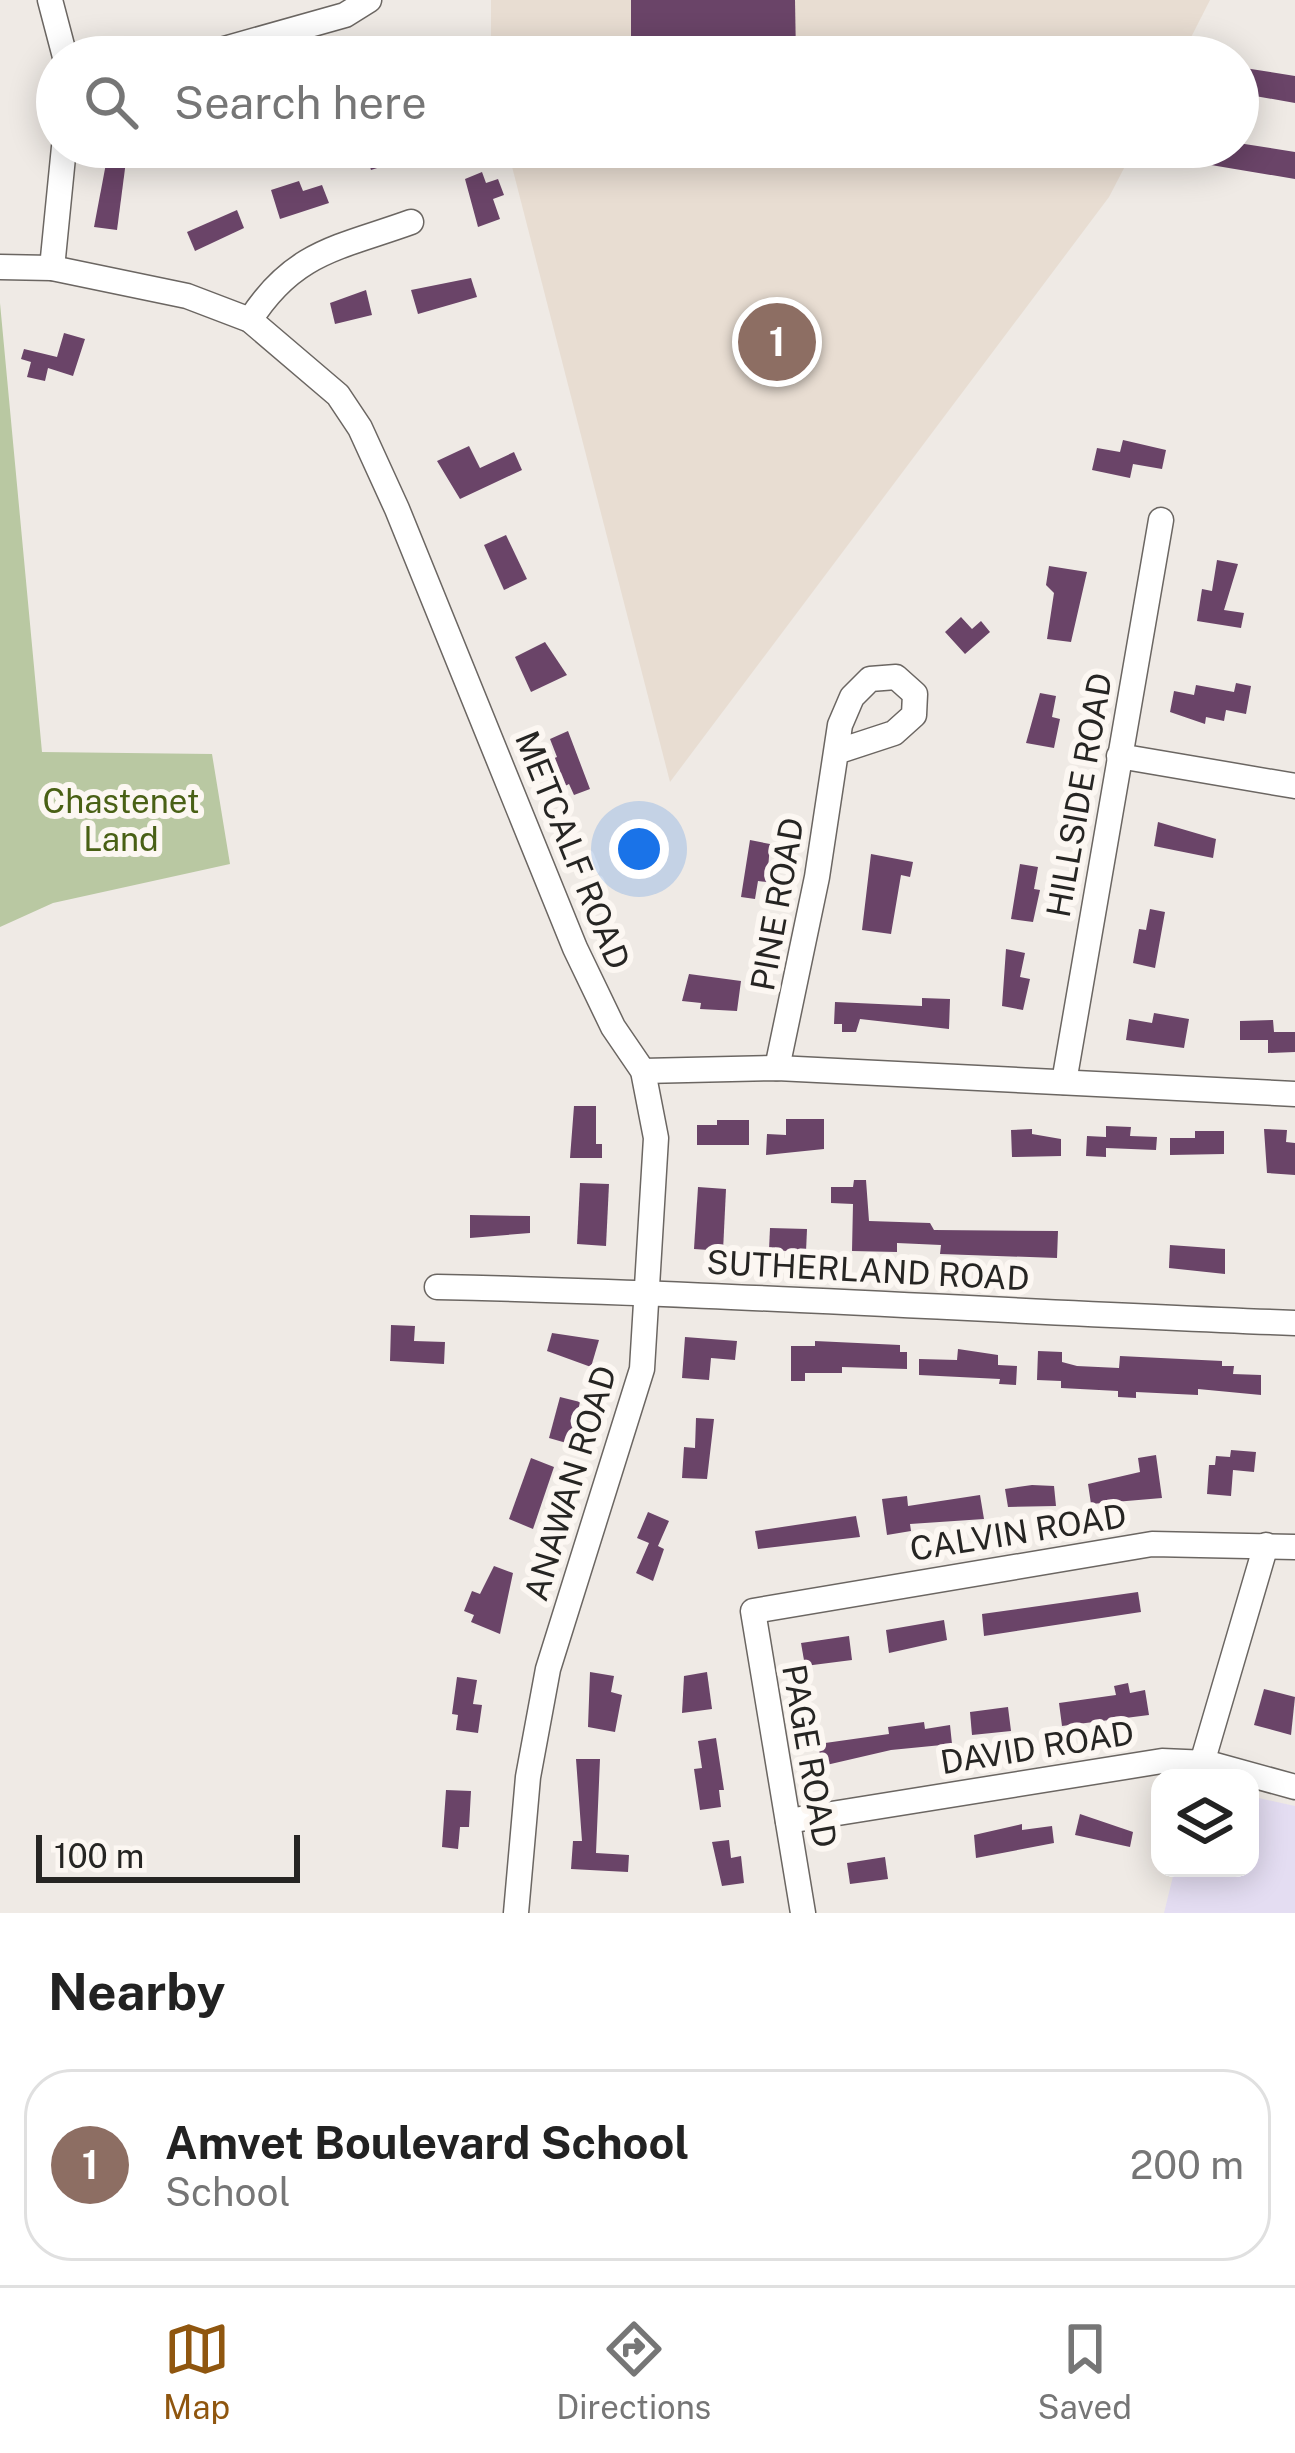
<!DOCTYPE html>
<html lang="en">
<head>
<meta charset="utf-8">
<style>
	:root { --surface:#fff; --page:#f2f2f2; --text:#222; --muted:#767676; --line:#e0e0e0; --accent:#8f560f }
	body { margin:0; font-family:"Public Sans",sans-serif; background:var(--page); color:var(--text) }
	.controls { position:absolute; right:36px; bottom:36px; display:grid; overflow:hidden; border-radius:24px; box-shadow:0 6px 30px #0003 }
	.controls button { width:108px; height:108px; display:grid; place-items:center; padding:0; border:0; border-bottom:3px solid var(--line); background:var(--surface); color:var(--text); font:60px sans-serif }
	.scale { position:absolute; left:36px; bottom:30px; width:264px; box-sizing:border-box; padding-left:12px; border:6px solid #262523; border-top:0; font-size:33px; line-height:42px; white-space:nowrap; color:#262523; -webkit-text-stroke:9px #fcf7f2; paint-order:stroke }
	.you { position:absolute; left:639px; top:849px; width:42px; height:42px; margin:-30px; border:9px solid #fff; border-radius:50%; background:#1a73e8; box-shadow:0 0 0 18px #1a73e833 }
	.badge { display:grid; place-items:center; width:78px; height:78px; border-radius:50%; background:var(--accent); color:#fff; font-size:39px; font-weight:700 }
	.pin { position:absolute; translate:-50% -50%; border:6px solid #fff; box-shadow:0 3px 12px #0006 }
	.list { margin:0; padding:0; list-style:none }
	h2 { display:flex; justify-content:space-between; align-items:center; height:156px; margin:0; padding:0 48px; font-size:51px }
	h2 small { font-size:39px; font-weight:400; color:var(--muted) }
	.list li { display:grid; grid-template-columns:78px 1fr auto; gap:36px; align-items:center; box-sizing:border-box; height:192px; margin:0 24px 24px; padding:0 24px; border:3px solid var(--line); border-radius:48px }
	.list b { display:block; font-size:45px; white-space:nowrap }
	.list p { margin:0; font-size:39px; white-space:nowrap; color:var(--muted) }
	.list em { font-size:39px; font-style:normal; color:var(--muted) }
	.icon { flex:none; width:66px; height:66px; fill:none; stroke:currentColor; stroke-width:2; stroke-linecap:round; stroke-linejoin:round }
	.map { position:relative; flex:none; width:1295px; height:1913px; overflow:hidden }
	.search { position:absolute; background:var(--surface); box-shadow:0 6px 30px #0003; left:36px; right:36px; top:36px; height:132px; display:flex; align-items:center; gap:30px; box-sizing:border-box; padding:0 42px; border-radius:66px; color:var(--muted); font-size:45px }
	.sheet { height:372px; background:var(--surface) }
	nav { display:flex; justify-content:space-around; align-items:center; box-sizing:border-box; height:168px; border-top:3px solid var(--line); background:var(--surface); font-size:33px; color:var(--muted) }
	nav a { display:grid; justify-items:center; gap:6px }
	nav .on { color:var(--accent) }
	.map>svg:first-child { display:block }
	.built { fill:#e8ddd2 }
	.industrial { fill:#e4ddf2 }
	.green { fill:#b9c8a2 }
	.building { fill:#6a4468 }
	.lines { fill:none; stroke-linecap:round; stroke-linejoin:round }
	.minor-casing { stroke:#6b6662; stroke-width:27 }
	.minor { stroke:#fff; stroke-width:24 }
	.labels { text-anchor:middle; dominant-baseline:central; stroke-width:12; stroke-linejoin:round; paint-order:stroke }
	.street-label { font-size:33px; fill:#262523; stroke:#fcf7f2 }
	.park-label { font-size:33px; fill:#496015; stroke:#fcf7f2 }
</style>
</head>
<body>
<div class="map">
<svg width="1295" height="1913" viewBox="0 0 1295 1913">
	<rect width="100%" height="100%" fill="#efeae5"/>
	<!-- built -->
	<g class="built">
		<polygon points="491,0 1210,0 1181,57 491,57"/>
		<polygon points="507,147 1135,147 1109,197 670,782"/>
	</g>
	<!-- industrial -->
	<polygon class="industrial" points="1250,1796 1295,1806 1295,1913 1164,1913 1175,1868 1250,1868"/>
	<!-- green -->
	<polygon class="green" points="0,303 42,752 212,754 230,864 53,903 0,927"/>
	<!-- building -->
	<g class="building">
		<polygon points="631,0 795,0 796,57 631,57"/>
		<polygon points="1238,67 1295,76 1295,103 1238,93"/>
		<polygon points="1238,143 1295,152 1295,179 1205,164 1208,147"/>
		<polygon points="364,147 432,147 432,150 371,170"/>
		<polygon points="107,158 126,161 117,230 94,227"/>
		<polygon points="482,172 486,183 498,179 504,195 493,199 500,219 478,227 465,179"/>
		<polygon points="299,181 303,191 322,185 329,203 280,219 271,190"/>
		<polygon points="237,210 244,228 195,251 187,232"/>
		<polygon points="471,278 477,297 418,314 411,290"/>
		<polygon points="366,290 372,315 335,324 330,303"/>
		<polygon points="64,333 85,339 73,376 48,368 45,381 27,377 31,362 21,359 24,349 57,357"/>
		<polygon points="1123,440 1166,450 1162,469 1133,464 1130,478 1092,470 1097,448 1120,452"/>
		<polygon points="469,446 480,468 514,452 522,470 460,499 437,461"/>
		<polygon points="506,535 527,579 504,590 484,545"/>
		<polygon points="1217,560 1238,564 1224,610 1244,613 1241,628 1197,621 1202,589 1212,591"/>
		<polygon points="1049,566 1087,572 1071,642 1047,639 1054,593 1046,585"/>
		<polygon points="961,617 972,629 981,621 990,632 965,654 945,632"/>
		<polygon points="545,642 567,675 531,692 515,657"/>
		<polygon points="1236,683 1251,686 1246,714 1226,710 1224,721 1206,717 1205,724 1170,712 1174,691 1194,695 1196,685 1234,692"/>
		<polygon points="1040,693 1056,696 1052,717 1060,719 1054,748 1026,743"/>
		<polygon points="568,731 590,789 574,795 569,784 563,787 552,759 557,757 550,739"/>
		<polygon points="1158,822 1216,839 1213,858 1154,846"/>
		<polygon points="750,840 770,844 767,882 758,881 755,899 741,897"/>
		<polygon points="871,854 913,862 910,877 901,875 891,934 862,930"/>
		<polygon points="1020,864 1038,867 1034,889 1040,890 1033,922 1011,919"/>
		<polygon points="1150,909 1165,912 1155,968 1133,963 1139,929 1146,930"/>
		<polygon points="1006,949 1025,953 1020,977 1030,979 1023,1010 1002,1006"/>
		<polygon points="689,974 741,981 737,1011 700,1009 701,1003 682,1001"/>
		<polygon points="922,998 950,999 949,1029 860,1019 856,1032 842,1032 842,1024 834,1024 835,1002 922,1006"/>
		<polygon points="1154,1013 1189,1019 1184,1048 1126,1040 1129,1019 1152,1023"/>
		<polygon points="1273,1020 1274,1032 1295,1032 1295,1052 1268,1053 1268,1040 1240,1040 1240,1021"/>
		<polygon points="574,1106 596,1106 596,1144 602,1144 602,1158 570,1158"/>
		<polygon points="786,1119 824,1119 824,1149 766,1155 767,1134 786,1135"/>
		<polygon points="717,1120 749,1120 749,1145 697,1145 697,1125 717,1125"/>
		<polygon points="1106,1126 1131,1127 1130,1136 1157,1137 1156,1150 1106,1148 1106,1157 1086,1156 1087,1136 1106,1137"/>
		<polygon points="1032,1129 1032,1134 1061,1139 1061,1156 1012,1157 1011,1130"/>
		<polygon points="1264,1129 1287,1130 1286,1142 1295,1143 1295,1175 1267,1173"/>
		<polygon points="1195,1131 1224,1131 1224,1154 1170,1155 1170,1138 1195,1138"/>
		<polygon points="854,1180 866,1180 869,1221 930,1223 934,1230 1058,1231 1057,1258 940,1254 941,1245 897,1243 897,1252 852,1251 853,1204 831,1203 831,1187 853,1187"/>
		<polygon points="580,1183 609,1184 606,1246 577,1244"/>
		<polygon points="698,1187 726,1189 723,1251 694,1249"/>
		<polygon points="470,1215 530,1216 530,1233 470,1238"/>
		<polygon points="770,1228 807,1229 806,1252 769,1250"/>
		<polygon points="1170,1245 1225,1249 1225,1274 1169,1268"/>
		<polygon points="391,1325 415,1326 414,1341 445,1342 444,1364 390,1361"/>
		<polygon points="552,1333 599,1340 591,1367 547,1351"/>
		<polygon points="685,1337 737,1341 735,1360 711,1358 709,1380 682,1378"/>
		<polygon points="815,1341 900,1345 900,1352 907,1352 907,1369 842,1367 842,1373 805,1373 805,1381 791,1381 791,1346 815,1346"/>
		<polygon points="958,1349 998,1355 998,1365 1017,1366 1016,1385 999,1384 1000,1379 919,1375 919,1359 957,1360"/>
		<polygon points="1038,1351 1062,1352 1062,1362 1077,1366 1119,1368 1120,1356 1222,1361 1222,1366 1234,1366 1233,1374 1261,1375 1261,1395 1198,1389 1198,1395 1136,1392 1136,1398 1118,1397 1118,1391 1061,1388 1061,1381 1037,1380"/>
		<polygon points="560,1397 580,1402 570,1444 549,1438"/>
		<polygon points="696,1418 714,1419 707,1479 682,1478 684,1447 695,1448"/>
		<polygon points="1231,1450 1256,1452 1254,1472 1233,1470 1231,1496 1207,1494 1209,1465 1215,1465 1216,1456 1230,1457"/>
		<polygon points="1156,1455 1162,1498 1091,1504 1088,1484 1140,1472 1138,1458"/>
		<polygon points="531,1458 554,1467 533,1529 509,1519"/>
		<polygon points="1032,1485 1054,1486 1056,1506 1008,1507 1005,1489"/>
		<polygon points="980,1495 984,1519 910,1524 911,1531 887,1535 882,1499 907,1496 908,1506"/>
		<polygon points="648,1512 669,1521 658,1546 664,1549 653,1581 636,1573 649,1543 637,1538"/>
		<polygon points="856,1516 860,1537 758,1549 755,1531"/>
		<polygon points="494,1566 513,1573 500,1634 471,1622 474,1615 464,1611 472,1591 480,1594"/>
		<polygon points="1138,1592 1141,1612 984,1636 982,1614"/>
		<polygon points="944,1620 947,1640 889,1653 886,1630"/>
		<polygon points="849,1636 852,1660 805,1666 801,1643"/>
		<polygon points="590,1672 614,1676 611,1692 622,1695 615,1732 588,1727"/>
		<polygon points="707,1672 712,1709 682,1713 684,1676"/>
		<polygon points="457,1677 477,1680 473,1704 482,1705 478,1733 456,1730 458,1715 452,1714"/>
		<polygon points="1128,1683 1130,1693 1145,1690 1149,1715 1062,1726 1059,1703 1116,1695 1114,1686"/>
		<polygon points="1264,1689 1295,1697 1291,1735 1254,1725"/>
		<polygon points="1008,1707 1011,1731 972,1735 970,1712"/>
		<polygon points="924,1722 925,1729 950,1725 952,1744 891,1750 822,1766 818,1744 889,1734 888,1727"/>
		<polygon points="716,1738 724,1790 719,1790 721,1807 700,1810 694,1769 702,1768 698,1741"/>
		<polygon points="576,1759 600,1759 596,1853 629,1855 628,1872 571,1869 573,1841 582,1841"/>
		<polygon points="446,1790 471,1791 469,1827 460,1827 458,1849 442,1847"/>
		<polygon points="1080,1814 1133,1832 1130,1847 1075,1835"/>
		<polygon points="1022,1824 1022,1830 1052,1826 1054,1843 976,1858 974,1835"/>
		<polygon points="729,1840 731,1858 741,1856 744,1883 722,1886 712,1842"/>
		<polygon points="885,1857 888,1879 850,1884 847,1863"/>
	</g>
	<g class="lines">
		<!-- minor casing -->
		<g class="minor-casing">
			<g id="minor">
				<polyline points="50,0 65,57"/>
				<polyline points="196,57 345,15 369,0"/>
				<polyline points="0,267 52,268 187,296 250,320 338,395 360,428 397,509 575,948 613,1027 643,1071 656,1138 642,1369 548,1669 528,1777 516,1913"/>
				<polyline points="52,268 64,147"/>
				<path d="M250,320C294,251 339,248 411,222"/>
				<polyline points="1119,756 1295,786"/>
				<polyline points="777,1068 817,877 840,725 852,697 870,679 896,677 915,694 914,715 894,733 836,752"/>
				<polyline points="643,1071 777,1068 1295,1094"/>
				<polyline points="1064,1082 1161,520"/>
				<path d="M437,1287C723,1293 1009,1312 1295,1323"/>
				<polyline points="1202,1763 1266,1545"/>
				<polyline points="788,1821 1162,1761 1208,1763 1295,1787"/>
				<polyline points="803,1913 753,1611 1152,1544 1295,1547"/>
			</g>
		</g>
		<!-- minor -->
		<use href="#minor" class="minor"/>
	</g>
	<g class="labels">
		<!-- street labels -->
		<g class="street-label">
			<text transform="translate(1079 795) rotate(-80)">HILLSIDE ROAD</text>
			<text transform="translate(573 850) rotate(68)">METCALF ROAD</text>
			<text transform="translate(777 904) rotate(-80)">PINE ROAD</text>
			<text transform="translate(868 1270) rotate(3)">SUTHERLAND ROAD</text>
			<text transform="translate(570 1483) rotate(-73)">ANAWAN ROAD</text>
			<text transform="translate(1018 1532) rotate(-9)">CALVIN ROAD</text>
			<text transform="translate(1037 1747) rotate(-9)">DAVID ROAD</text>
			<text transform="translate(810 1756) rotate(80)">PAGE ROAD</text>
		</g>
		<!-- park labels -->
		<g class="park-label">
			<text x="121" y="801">Chastenet<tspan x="121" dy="38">Land</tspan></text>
		</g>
	</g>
</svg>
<div class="controls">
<button><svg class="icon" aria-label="layers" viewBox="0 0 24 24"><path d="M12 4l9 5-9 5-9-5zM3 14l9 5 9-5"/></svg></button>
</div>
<div class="scale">100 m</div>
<div class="you"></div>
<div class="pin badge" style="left:777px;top:342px;background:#8d6e63">1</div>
<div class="search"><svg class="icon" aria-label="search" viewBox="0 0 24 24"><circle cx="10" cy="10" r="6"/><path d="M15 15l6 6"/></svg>Search here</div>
</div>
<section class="sheet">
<h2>Nearby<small></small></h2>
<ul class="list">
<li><span class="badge" style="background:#8d6e63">1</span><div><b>Amvet Boulevard School</b><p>School</p></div><em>200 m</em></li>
</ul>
</section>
<nav>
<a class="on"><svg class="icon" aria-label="map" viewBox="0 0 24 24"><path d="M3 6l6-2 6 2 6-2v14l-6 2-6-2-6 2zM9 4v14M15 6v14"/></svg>Map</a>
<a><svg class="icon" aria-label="directions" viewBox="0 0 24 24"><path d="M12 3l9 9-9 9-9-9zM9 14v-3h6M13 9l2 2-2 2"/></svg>Directions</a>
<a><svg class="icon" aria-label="saved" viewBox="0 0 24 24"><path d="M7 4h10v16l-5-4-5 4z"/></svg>Saved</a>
</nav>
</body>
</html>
